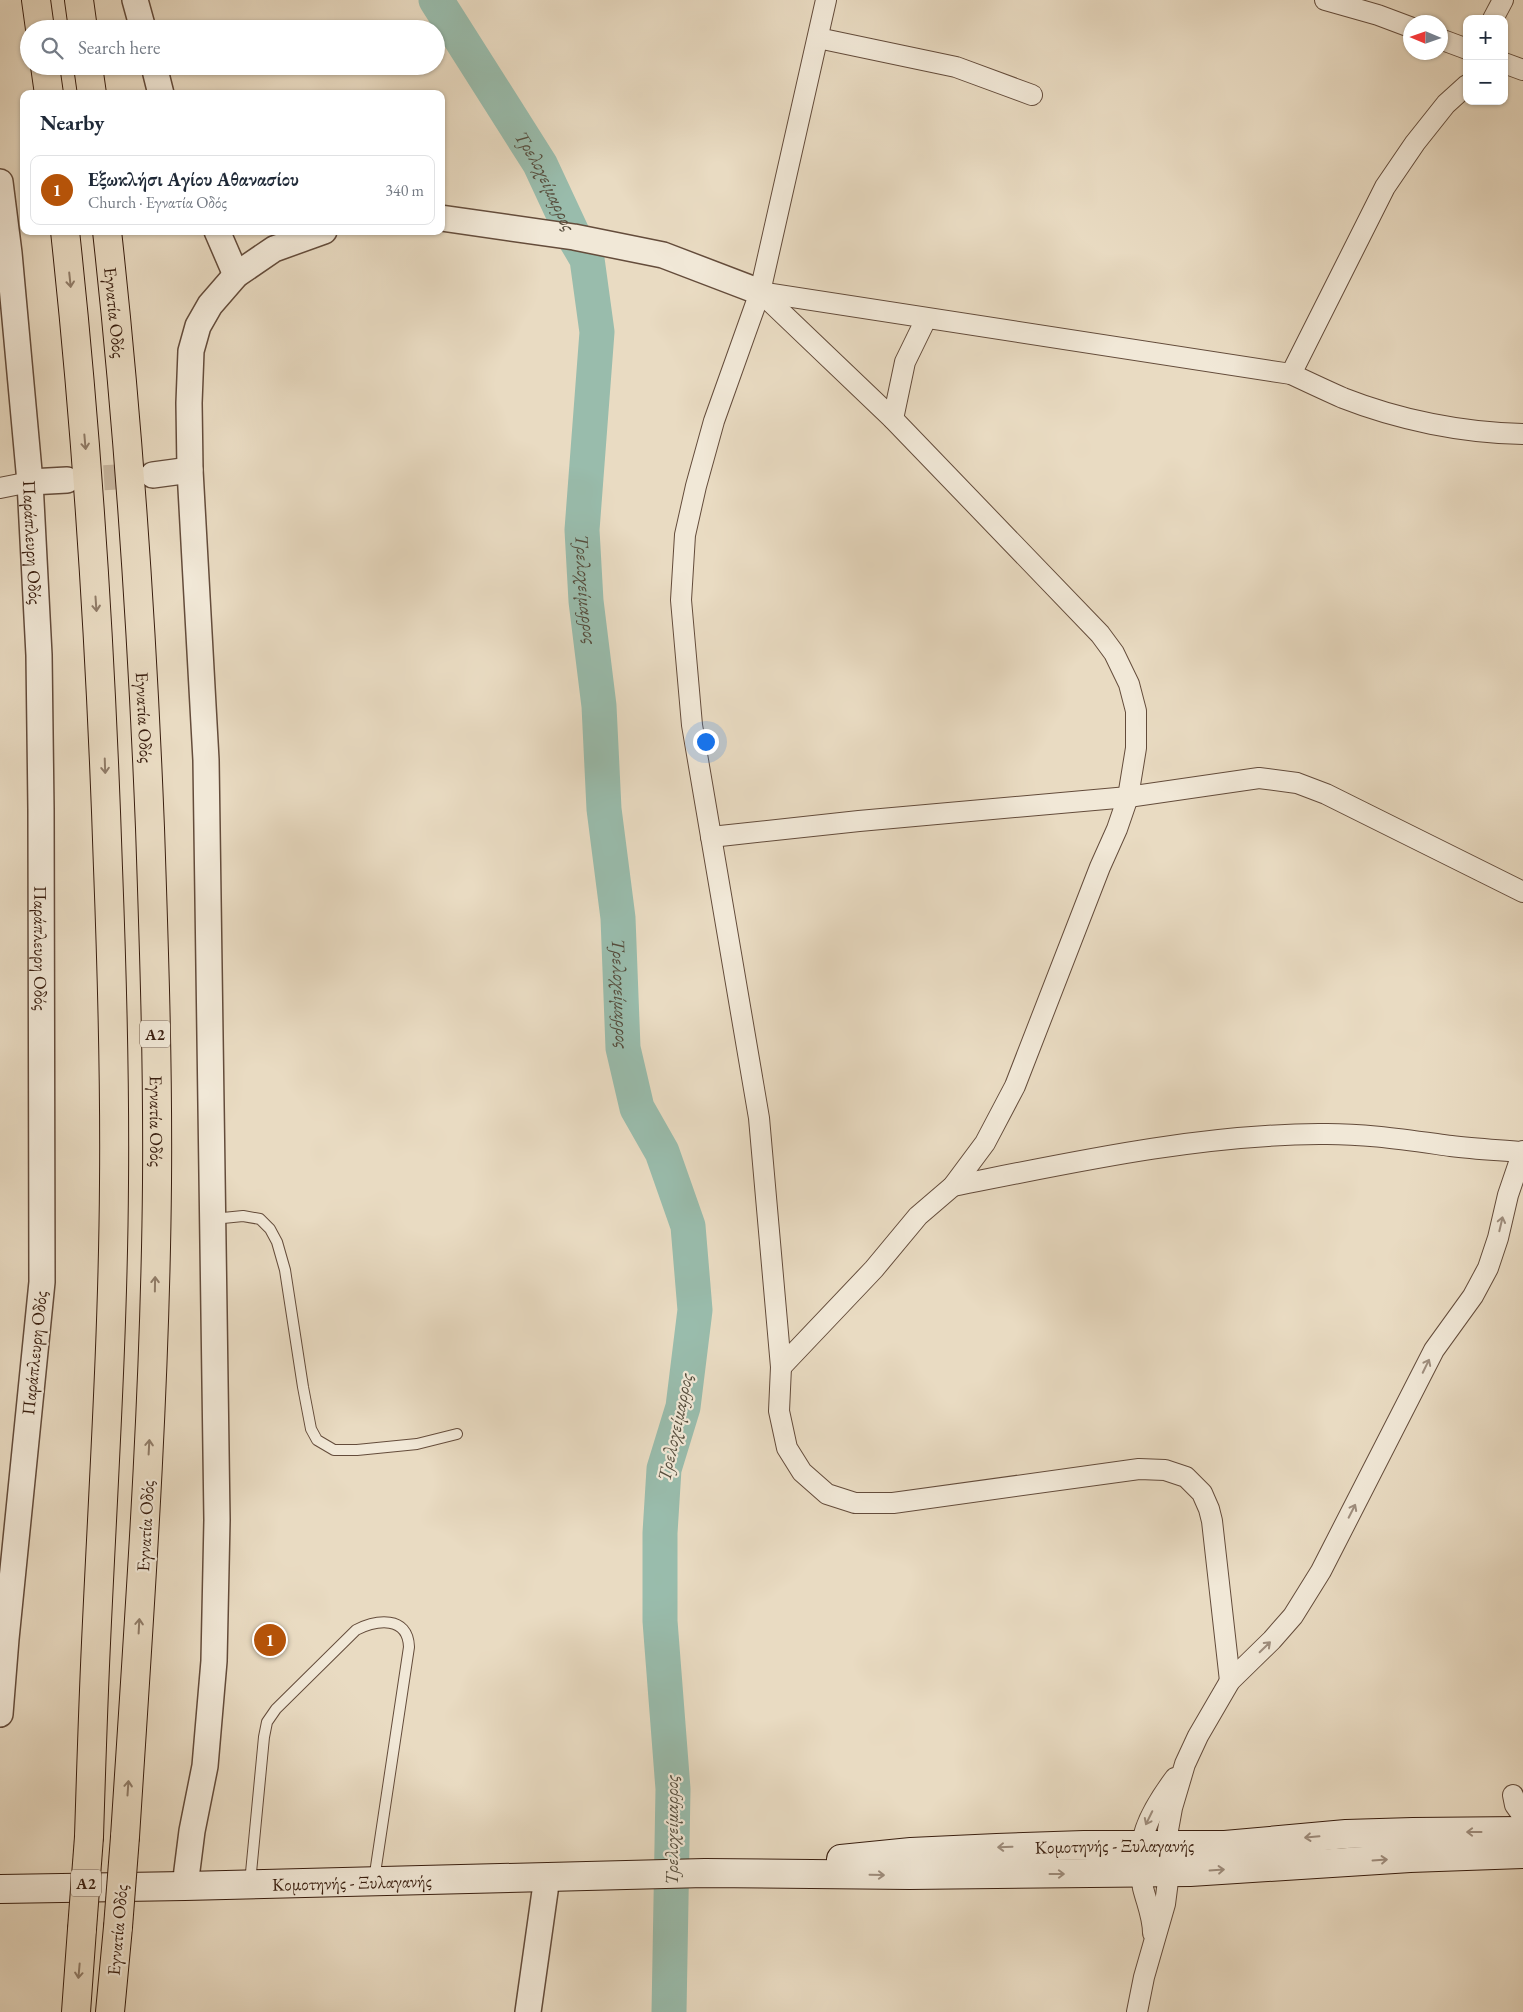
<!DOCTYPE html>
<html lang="en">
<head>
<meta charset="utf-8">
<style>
	:root { --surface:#fff; --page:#f2f2f3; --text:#1f2937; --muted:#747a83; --line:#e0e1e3; --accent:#b45309 }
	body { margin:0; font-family:"EB Garamond",serif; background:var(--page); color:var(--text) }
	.controls { position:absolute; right:15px; top:15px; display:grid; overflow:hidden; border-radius:10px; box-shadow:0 1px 4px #0004 }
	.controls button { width:45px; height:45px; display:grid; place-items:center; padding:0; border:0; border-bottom:1px solid var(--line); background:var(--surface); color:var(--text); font:25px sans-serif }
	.compass { position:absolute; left:1403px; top:15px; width:45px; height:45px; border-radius:50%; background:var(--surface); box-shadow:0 1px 4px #0004; rotate:272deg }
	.you { position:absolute; left:705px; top:741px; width:18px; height:18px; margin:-12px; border:4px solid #fff; border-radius:50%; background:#1a73e8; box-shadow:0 0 0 8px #1a73e833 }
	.badge { display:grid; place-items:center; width:32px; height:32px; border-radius:50%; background:var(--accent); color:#fff; font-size:16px; font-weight:700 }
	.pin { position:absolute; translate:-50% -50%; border:2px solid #fff; box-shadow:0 1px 5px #0006 }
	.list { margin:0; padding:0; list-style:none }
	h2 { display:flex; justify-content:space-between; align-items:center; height:65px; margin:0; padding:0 20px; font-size:21px }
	h2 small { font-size:16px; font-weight:400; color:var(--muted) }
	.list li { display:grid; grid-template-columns:32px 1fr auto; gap:15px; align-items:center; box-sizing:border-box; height:70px; margin:0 10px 10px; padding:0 10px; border:1px solid var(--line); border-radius:10px }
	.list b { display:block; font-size:19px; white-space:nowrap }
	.list p { margin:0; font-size:16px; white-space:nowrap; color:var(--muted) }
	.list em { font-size:16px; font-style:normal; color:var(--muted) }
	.icon { flex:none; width:28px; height:28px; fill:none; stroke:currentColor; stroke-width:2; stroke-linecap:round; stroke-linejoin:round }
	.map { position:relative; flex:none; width:1523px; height:2012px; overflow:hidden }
	.search { position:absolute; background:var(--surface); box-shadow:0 1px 4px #0004; left:20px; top:20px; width:425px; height:55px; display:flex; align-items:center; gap:12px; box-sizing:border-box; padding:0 18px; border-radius:28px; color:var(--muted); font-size:19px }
	.panel { position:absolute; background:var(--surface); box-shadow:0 1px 4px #0004; left:20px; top:90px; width:425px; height:145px; border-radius:10px }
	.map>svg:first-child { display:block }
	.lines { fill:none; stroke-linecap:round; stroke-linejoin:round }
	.river { stroke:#99bcac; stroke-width:35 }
	.tertiary-tunnel { stroke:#c6b59e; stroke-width:25; stroke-dasharray:25 12; stroke-linecap:butt }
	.service-casing { stroke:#644c3b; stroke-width:12 }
	.minor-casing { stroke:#644c3b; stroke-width:22 }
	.tertiary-casing { stroke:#644c3b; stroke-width:28 }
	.secondary-casing { stroke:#381d0e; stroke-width:30 }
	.motorway-casing { stroke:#381d0e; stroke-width:30 }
	.service { stroke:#f1e8d7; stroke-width:10 }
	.minor { stroke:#f1e8d7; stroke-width:20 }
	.tertiary { stroke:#f1e8d7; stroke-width:25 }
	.secondary { stroke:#f1e8d7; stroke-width:28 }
	.motorway { stroke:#e9dbc2; stroke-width:28 }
	.motorway-bridge-casing { stroke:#381d0e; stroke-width:30; stroke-linecap:butt }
	.motorway-bridge { stroke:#e9dbc2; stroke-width:28 }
	.oneway { stroke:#907c68 }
	.oneway2 { stroke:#9e8d7d }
	.labels { text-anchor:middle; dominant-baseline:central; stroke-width:4.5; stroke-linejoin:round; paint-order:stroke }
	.shield { fill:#f1e8d7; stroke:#705a4a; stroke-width:1 }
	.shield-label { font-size:16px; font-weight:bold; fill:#381d0e }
	.street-label { font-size:18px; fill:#381d0e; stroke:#f1e8d7 }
	.water-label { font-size:19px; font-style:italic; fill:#554d3d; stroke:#f1e8d7 }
</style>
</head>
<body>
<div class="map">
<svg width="1523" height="2012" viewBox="0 0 1523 2012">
	<rect width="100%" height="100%" fill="#e9dbc2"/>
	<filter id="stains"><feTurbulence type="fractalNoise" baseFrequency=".004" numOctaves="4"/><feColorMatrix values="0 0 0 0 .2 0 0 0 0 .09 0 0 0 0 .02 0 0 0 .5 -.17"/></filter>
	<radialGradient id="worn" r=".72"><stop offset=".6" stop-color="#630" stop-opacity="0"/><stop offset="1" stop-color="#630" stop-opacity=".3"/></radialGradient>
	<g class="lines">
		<!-- river -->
		<path class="river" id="s1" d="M436,0L540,164L574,237L587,259L597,332L582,530L586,601L599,706L604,809L618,918L623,1048L637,1108L662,1152L688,1226L695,1310L683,1407L664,1469L660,1533V1621L673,1789L669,2012"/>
		<!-- tertiary-tunnel -->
		<polyline class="tertiary-tunnel" points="67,480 149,475"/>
		<!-- service casing -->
		<g class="service-casing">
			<g id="service">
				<polyline points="213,1219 243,1216 260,1219 270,1229 277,1242 285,1270 303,1387 311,1429 317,1440 334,1450 357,1450 417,1444 457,1434"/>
				<path d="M250,1883L264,1737L267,1722L276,1709L356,1630C376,1620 408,1615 409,1647L374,1880"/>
			</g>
		</g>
		<!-- minor casing -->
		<g class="minor-casing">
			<g id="minor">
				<polyline points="826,0 760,292 714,421 696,486 685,535 681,600 692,725 759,1118 781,1367 779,1411 787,1448 802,1472 827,1494 855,1503 893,1503 1139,1469 1165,1470 1186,1477 1202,1493 1209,1509 1212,1521 1230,1681"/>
				<polyline points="1325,0 1378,15 1410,27"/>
				<polyline points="1493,19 1503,0"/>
				<polyline points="818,38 956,67 1032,95"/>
				<polyline points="1440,39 1467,49"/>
				<polyline points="1504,63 1523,70"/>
				<polyline points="760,292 893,419 1100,634 1114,653 1129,684 1136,711 1136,748 1128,797 1117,829 1100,867 1015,1086 985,1143 953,1186 918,1216 874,1269 781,1367"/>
				<path d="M760,292L1291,374C1308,382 1325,390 1343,398C1399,420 1463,433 1523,434"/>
				<polyline points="1291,374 1385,187 1415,143 1446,104 1467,85"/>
				<polyline points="893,419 905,362 926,319"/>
				<polyline points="0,488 30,482"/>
				<polyline points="711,837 859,821 1128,797 1259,778 1297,783 1326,794 1523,892"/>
				<path d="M953,1186C1074,1162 1196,1135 1319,1134C1363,1133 1407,1140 1451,1146C1474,1149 1498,1150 1522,1152"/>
				<polyline points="1513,1795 1515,1805 1520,1812 1523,1812"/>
				<path d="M1153,1933C1153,1917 1147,1904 1143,1888C1133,1843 1149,1813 1175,1778"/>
				<polyline points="1137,2012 1144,1977 1165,1904 1169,1873 1168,1830 1172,1808 1185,1764 1198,1736 1230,1681 1272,1640 1293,1616 1321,1571 1434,1350 1473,1296 1488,1268 1498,1238 1508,1195 1523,1151"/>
			</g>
		</g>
		<!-- tertiary casing -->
		<g class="tertiary-casing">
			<g id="tertiary">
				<polyline points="135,0 143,29"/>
				<polyline points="154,66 161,94"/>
				<path id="s2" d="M0,182L9,253L30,482L39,655L41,809L42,1282L6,1639L0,1714"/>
				<polyline points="441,218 574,237 663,255 760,292"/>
				<polyline points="217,231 236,275"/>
				<polyline points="153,475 190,470 189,403 191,351 198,326 210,305 236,275 274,249 324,231"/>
				<polyline points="30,482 67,480"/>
				<polyline points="185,1886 192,1831 205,1766 214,1661 217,1520 206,760 190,470"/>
				<polyline points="528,2012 547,1877"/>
			</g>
		</g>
		<!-- secondary casing -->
		<g class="secondary-casing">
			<g id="secondary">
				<path id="s3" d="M841,1859L911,1852L997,1848L1084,1845H1225L1346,1834L1413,1832L1523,1831"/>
				<path id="s4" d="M0,1889L185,1886L705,1873L910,1875L1190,1872L1410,1858L1523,1854"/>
			</g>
		</g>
		<!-- motorway casing -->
		<g class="motorway-casing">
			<g id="motorway">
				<polyline points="36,0 40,29"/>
				<polyline points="79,0 83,29"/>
				<polyline points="45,66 49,94"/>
				<polyline points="88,66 92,94"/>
				<path d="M65,231C88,443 101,655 108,868C112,973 115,1078 114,1183C113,1337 103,1490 96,1643C93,1708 91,1772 89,1837"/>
				<path id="s5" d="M107,231C129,430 142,628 150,828C154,946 158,1065 157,1183C155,1402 139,1619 125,1837"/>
				<polyline points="76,2012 82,1929"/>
				<polyline points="110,2012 118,1927"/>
			</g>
		</g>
		<!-- service -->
		<use href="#service" class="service"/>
		<!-- minor -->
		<use href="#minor" class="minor"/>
		<!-- tertiary -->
		<use href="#tertiary" class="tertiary"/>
		<!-- secondary -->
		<use href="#secondary" class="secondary"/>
		<!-- motorway -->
		<use href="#motorway" class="motorway"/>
		<!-- motorway-bridge casing -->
		<g class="motorway-bridge-casing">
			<g id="motorway-bridge">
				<polyline points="118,1927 125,1837"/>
				<polyline points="82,1929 89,1837"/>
			</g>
		</g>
		<!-- motorway-bridge -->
		<use href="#motorway-bridge" class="motorway-bridge"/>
	</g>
	<!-- one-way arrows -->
	<defs><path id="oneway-shaft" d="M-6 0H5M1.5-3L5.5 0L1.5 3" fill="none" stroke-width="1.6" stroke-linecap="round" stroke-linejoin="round" transform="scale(1.25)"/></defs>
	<g class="oneway">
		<use href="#oneway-shaft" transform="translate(70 280) rotate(84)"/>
		<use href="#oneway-shaft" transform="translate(85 442) rotate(85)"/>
		<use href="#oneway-shaft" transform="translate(96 604) rotate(86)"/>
		<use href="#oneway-shaft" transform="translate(105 766) rotate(88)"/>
		<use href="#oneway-shaft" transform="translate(155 1284) rotate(-89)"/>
		<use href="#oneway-shaft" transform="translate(149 1447) rotate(-87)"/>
		<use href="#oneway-shaft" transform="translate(139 1626) rotate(-87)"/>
		<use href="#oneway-shaft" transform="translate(128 1788) rotate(-86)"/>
		<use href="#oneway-shaft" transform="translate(79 1971) rotate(95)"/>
	</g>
	<g class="oneway2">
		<use href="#oneway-shaft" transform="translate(1501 1224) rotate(-77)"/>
		<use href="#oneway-shaft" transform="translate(1426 1366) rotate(-64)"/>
		<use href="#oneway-shaft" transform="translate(1352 1511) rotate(-63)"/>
		<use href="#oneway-shaft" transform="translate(1265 1647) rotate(-44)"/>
		<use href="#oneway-shaft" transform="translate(1149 1818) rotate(116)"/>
		<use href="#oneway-shaft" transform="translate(1474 1832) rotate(180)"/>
		<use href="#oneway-shaft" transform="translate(1312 1837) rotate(175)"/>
		<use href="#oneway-shaft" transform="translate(1005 1847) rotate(178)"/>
		<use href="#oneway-shaft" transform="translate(1380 1860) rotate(-4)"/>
		<use href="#oneway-shaft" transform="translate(1217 1870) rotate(-4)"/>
		<use href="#oneway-shaft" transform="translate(1057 1874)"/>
		<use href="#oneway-shaft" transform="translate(877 1875) rotate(1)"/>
	</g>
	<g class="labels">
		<!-- shield labels -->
		<g class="shield">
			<rect x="140" y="1020.5" width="30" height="27" rx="4"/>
			<rect x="71" y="1869.5" width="30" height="27" rx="4"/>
		</g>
		<g class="shield-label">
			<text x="155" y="1034">Α2</text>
			<text x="86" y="1883">Α2</text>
		</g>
		<!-- street labels -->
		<g class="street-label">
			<text stroke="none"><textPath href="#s5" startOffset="82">Εγνατία Οδός</textPath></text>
			<text stroke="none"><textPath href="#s2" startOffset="362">Παράπλευρη Οδός</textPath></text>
			<text stroke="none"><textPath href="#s5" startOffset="488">Εγνατία Οδός</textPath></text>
			<text stroke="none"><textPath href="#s2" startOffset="768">Παράπλευρη Οδός</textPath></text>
			<text stroke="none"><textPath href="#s5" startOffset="892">Εγνατία Οδός</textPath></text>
			<text transform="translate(34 1353) rotate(-84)">Παράπλευρη Οδός</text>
			<text transform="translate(145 1526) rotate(-87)">Εγνατία Οδός</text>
			<text stroke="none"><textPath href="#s3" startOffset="274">Κομοτηνής - Ξυλαγανής</textPath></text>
			<text stroke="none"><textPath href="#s4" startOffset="352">Κομοτηνής - Ξυλαγανής</textPath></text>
			<text transform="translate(117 1930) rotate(-85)">Εγνατία Οδός</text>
		</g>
		<!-- water labels -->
		<g class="water-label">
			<text stroke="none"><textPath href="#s1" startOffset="212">Τρελοχείμαρρος</textPath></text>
			<text stroke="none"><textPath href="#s1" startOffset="632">Τρελοχείμαρρος</textPath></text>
			<text stroke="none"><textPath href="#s1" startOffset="1038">Τρελοχείμαρρος</textPath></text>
			<text transform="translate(675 1427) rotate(-78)">Τρελοχείμαρρος</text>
			<text transform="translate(671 1830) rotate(-90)">Τρελοχείμαρρος</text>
		</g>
	</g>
	<rect width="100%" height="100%" filter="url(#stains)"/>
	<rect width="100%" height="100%" fill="url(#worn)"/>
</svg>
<div class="controls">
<button>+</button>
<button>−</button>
</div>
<svg class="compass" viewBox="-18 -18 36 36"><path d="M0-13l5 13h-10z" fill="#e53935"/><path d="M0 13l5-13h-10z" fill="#747a83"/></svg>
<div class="you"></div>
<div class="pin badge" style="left:270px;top:1640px">1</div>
<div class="search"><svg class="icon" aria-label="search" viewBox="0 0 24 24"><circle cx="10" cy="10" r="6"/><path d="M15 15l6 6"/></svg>Search here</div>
<section class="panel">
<h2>Nearby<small></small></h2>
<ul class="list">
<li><span class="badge">1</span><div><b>Εξωκλήσι Αγίου Αθανασίου</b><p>Church · Εγνατία Οδός</p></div><em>340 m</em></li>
</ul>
</section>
</div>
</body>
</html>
